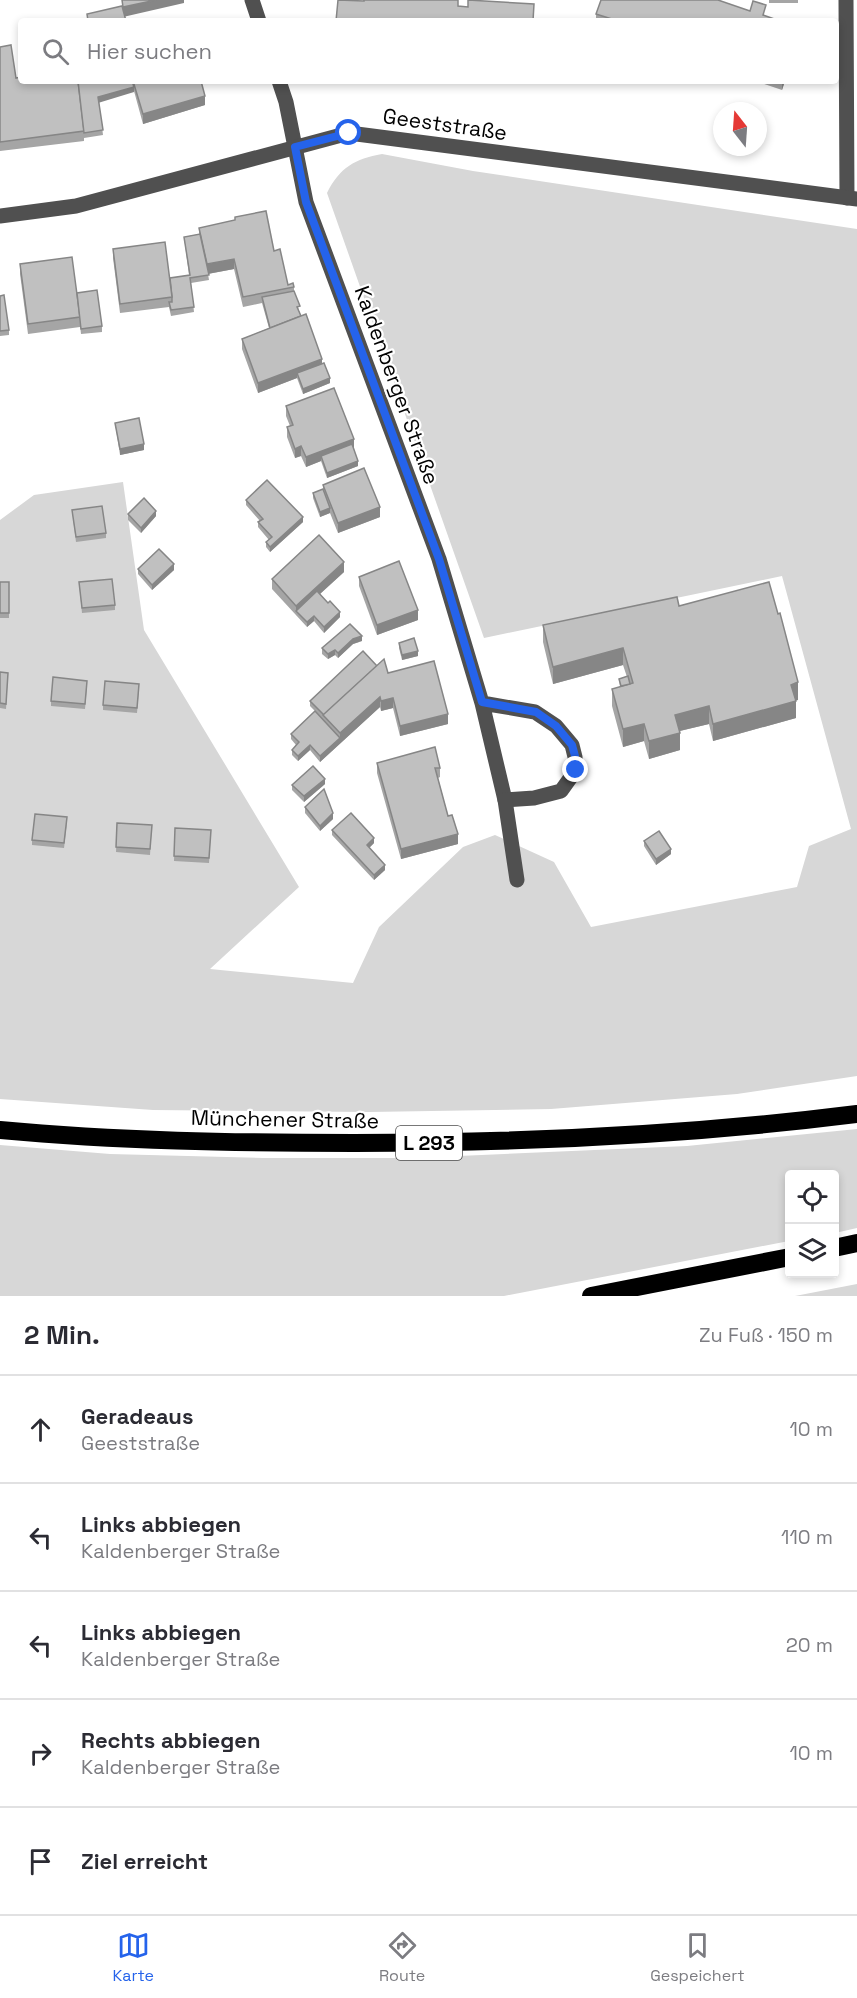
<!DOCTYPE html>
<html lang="de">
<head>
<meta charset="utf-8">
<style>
	:root { --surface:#fff; --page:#f2f2f3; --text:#2b2b33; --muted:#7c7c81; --line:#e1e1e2; --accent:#2563eb }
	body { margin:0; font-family:"Space Grotesk",sans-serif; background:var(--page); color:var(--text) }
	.controls { position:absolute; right:18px; bottom:18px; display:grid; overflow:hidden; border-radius:6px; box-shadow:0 3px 9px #0003 }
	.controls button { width:54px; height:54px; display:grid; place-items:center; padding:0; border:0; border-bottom:2px solid var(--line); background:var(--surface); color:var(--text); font:30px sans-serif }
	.compass { position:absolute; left:713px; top:102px; width:54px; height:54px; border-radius:50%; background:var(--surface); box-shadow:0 3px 9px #0003; rotate:343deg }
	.stop { position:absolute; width:18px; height:18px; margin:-14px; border:4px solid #2563eb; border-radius:50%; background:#fff }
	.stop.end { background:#2563eb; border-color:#fff; box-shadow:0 2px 6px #0008 }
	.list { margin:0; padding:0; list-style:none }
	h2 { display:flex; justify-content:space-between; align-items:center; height:78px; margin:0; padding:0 24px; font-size:26px }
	h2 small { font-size:20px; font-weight:400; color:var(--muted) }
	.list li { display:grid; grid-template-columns:39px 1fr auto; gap:18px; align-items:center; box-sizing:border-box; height:108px; padding:0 24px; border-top:2px solid var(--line) }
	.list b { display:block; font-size:22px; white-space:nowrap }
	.list p { margin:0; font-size:20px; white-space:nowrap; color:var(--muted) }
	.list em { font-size:20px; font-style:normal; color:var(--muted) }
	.icon { flex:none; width:33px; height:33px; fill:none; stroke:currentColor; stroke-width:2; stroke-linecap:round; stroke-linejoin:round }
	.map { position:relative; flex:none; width:857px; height:1296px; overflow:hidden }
	.search { position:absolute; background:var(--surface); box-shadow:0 3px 9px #0003; left:18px; right:18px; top:18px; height:66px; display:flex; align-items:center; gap:15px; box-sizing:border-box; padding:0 21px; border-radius:6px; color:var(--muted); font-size:22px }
	.sheet { height:618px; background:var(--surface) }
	nav { display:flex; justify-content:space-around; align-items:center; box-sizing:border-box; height:84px; border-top:2px solid var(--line); background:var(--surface); font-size:16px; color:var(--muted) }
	nav a { display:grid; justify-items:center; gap:3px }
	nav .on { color:var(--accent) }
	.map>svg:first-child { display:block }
	.green { fill:#d7d7d7 }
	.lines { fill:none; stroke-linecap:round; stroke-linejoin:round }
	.minor { stroke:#505050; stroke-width:15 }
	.highway { stroke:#000; stroke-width:18 }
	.wall { fill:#a5a5a5 }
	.shaded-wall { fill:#868686 }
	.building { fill:#c0c0c0; stroke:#868686; stroke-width:1.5 }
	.route { stroke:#2563eb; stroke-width:8 }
	.labels { text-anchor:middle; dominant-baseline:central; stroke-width:4.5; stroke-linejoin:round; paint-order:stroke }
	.shield { fill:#fff; stroke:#4c4c4c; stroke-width:1.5 }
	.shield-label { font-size:20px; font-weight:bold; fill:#000 }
	.street-label { font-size:21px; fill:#000; stroke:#fff }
</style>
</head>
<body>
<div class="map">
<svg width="857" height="1296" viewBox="0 0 857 1296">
	<rect width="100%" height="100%" fill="#fff"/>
	<!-- green -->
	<g class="green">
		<path d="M382,154L473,171L857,229V1076L737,1094L551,1109L369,1112L153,1110L0,1099V520L34,495L123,482L144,630L299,887L210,969L353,983L379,927L463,847L495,835L554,862L591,927L797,887L809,846L851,829L782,576L484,638L327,193C340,167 355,159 382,154Z"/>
		<polygon points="857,1129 857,1228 835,1233 834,1174 790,1174 789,1241 504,1296 0,1296 0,1145 110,1154 263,1158 413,1158 687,1146"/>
		<polygon points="857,1284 857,1296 795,1296"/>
	</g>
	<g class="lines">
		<!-- minor -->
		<g class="minor">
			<polyline points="252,0 259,21"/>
			<polyline points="846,0 847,198"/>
			<polyline points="279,81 286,102 306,202 439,559 482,703 505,800 534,798 561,791 576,770 575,757 572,745 556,726 535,712 482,703"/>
			<polyline points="0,216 76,206 349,133 857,199"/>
			<polyline points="505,800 517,880"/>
		</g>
		<!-- highway -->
		<g class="highway">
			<path d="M0,1130C118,1141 236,1143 354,1143C522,1143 690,1135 857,1114"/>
			<polyline points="834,1248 857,1243"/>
			<polyline points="591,1296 790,1257"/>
		</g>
	</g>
	<!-- wall -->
	<g class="wall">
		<rect x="769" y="0" width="29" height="3"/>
		<polygon points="596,14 766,16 780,21 596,21"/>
		<polygon points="0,47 16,78 21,81 201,81 205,105 143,124 134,91 99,102 103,135 84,138 84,141 0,151"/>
		<polygon points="755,81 785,81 782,90"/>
		<polygon points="199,228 274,251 288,285 294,287 294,291 299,311 330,383 303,394 297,378 258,393 242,349 242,339 269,328 262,303 243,307 234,269 208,274 209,280 191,283 194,312 171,316 169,307 120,313 113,258 113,249 170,278 189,275 184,237 199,234"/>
		<polygon points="20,264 77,293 102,326 102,332 81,334 80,325 80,327 28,334 20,274"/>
		<polygon points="0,296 9,330 9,335 0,336"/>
		<polygon points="286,406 354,449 358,466 327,478 321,461 306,467 301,456 295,458 287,437 287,427 290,426 286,416"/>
		<polygon points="115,423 144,450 120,455"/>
		<polygon points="323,485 380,517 338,533 330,513 320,517 313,498 313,493 323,489"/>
		<polygon points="246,500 303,522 270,552 266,547 266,542 269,540 258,527 258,522 260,521 246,505"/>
		<polygon points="72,510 106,533 106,538 76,542"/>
		<polygon points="128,514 156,516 141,533 128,520"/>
		<polygon points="138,569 174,570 152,590 138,574"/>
		<polygon points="344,572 320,594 340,617 324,633 314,621 307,627 272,589 272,579"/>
		<polygon points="359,577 418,620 377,635 359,586"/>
		<rect x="0" y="582" width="9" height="36"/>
		<polygon points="79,582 115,605 115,610 82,613"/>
		<polygon points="679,606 798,700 796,700 796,718 713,741 709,724 680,731 680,750 649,759 644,741 623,747 612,706 612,689 620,687 619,679 627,677 623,665 553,684 543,642 543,625"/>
		<polygon points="362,641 353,644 338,658 335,655 328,659 322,654 322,648"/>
		<polygon points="399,643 418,656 402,660 399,648"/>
		<polygon points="377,666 388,673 448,724 400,736 393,708 381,711 380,707 320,762 310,750 298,761 292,755 292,750 296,745 291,739 291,734 315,711 310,706 310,701"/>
		<polygon points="0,672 8,673 6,709 0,708"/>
		<polygon points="87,686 85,709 51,706 51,701"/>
		<polygon points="139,689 137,713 103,710 103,705"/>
		<polygon points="377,763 440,768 440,777 438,778 448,816 458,844 401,859 377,773"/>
		<polygon points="325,784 304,802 292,790 292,785"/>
		<polygon points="305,807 333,819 320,831 305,813"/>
		<polygon points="67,822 64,848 32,845 32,840"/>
		<polygon points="117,823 152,825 150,855 116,852"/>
		<polygon points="175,828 211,830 209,863 174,861"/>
		<polygon points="332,830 374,843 369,848 385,870 374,880 332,835"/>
		<polygon points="644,841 671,854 656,865 644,846"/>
	</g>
	<!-- shaded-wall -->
	<g class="shaded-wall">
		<polygon points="156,0 184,0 184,3 123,17 123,7"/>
		<polygon points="782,81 785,81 782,90"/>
		<polygon points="134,87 134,92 98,103 98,97"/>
		<polygon points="205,96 205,105 143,124 143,114"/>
		<polygon points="234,259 234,269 207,274 207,264"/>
		<polygon points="322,359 322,369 297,373 297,378 258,393 258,383"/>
		<polygon points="330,378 330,383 303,394 303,389"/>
		<polygon points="354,439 354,449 321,456 321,461 306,467 306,457"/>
		<polygon points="144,444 144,450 120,455 120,449"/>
		<polygon points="301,446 301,456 295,458 295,449"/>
		<polygon points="358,461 358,466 327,478 327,473"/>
		<polygon points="380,507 380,517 338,533 338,523"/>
		<polygon points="330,508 330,513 320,517 320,512"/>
		<polygon points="156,511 156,516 141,533 141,528"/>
		<polygon points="303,517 303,522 270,552 270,547"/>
		<polygon points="344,562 344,572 299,613 296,611 296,606"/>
		<polygon points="174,564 174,570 152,590 152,585"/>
		<polygon points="418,610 418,620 377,635 377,625"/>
		<polygon points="340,612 340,617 324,633 324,627"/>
		<polygon points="314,616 314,621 307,627 307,622"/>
		<polygon points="362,636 362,641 353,644 338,658 338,653 353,639"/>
		<polygon points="623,648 623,665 553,684 553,667"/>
		<polygon points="335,650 335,655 328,659 328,654"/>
		<polygon points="418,651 418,656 402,660 402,655"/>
		<polygon points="798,682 798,700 791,702 791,685"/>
		<polygon points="380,697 380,707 320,762 320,756 340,738 340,733"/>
		<polygon points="393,698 393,708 381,711 381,701"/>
		<polygon points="796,701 796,718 713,741 713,724"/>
		<polygon points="709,706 709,724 675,732 675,715"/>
		<polygon points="448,714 448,724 400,736 400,726"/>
		<polygon points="644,724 644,741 623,747 623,729"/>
		<polygon points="680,733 680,750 649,759 649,741"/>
		<polygon points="310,745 310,750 298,761 298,756"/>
		<polygon points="325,779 325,784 304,802 304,796"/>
		<polygon points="333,813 333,819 320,831 320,826"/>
		<polygon points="458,834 458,844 401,859 401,849"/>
		<polygon points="374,838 374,843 367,850 367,845"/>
		<polygon points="671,849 671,854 656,865 656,859"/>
		<polygon points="385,865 385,870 374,880 374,875"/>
	</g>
	<!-- building -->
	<g class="building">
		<polygon points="122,0 156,0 123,7"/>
		<polygon points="338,0 364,1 364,0 458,0 458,6 468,7 468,0 534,4 533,21 336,21"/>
		<polygon points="601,0 718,0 750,11 753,1 766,5 763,15 780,21 618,21 596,14"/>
		<polygon points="122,6 126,21 88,21 87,14"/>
		<polygon points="11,45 16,78 21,77 21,81 78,81 84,131 0,142 0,47"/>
		<polygon points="78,81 132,81 134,87 98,97 103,130 84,133"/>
		<polygon points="133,81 201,81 205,96 143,114"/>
		<polygon points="266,211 274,251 280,249 288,285 293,283 294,287 243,297 234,259 207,264 199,228 235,220 235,217"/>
		<polygon points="200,234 209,275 190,278 194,307 171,310 169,302 172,302 172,297 170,278 190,275 184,237"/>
		<polygon points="165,242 172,297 120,304 113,249"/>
		<polygon points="72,257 80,317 28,324 20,264"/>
		<polygon points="97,290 102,326 81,329 77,293"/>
		<polygon points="294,291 300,306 297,307 301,316 270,328 262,297"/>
		<polygon points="4,295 9,330 0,331 0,296"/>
		<polygon points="306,314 322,359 258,383 242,339"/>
		<polygon points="324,363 330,378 303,389 297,373"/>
		<polygon points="334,388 354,439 306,457 301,446 295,449 287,427 293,425 286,406"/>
		<polygon points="139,418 144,444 120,449 115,423"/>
		<polygon points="352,444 358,461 327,473 321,456"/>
		<polygon points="364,468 380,507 338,523 323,485"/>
		<polygon points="267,480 303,517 270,547 266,542 272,537 258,522 263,519 246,500"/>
		<polygon points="323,489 330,508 320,512 313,493"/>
		<polygon points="144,498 156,511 141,528 128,514"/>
		<polygon points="102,506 106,533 76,537 72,510"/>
		<polygon points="319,535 344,562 296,606 272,579"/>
		<polygon points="159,549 174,564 152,585 138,569"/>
		<polygon points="399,561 418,610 377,625 359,577"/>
		<polygon points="112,579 115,605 82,608 79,582"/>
		<rect x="0" y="582" width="9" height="31"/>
		<polygon points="769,582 778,614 780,613 798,682 791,685 796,701 713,724 709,706 675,715 680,733 649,741 644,724 623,729 612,689 633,683 623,648 553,667 543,625 677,597 679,606"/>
		<polygon points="317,591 328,603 330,601 340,612 324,627 314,616 307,622 296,611"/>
		<polygon points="350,624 362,636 353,639 338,653 335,650 328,654 322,648"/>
		<polygon points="414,638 418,651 402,655 399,643"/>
		<polygon points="363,651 377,666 324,715 310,701"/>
		<polygon points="384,659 388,673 434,661 448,714 400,726 393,698 381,701 380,697 340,733 323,715"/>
		<polygon points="0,672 8,673 6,704 0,703"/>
		<polygon points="628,676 630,684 621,686 619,679"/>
		<polygon points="53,677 87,681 85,704 51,701"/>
		<polygon points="105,681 139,684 137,708 103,705"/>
		<polygon points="315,711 340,738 320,756 310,745 298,756 292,750 299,742 291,734"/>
		<polygon points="435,747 440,768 435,768 448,816 452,815 458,834 401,849 377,763"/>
		<polygon points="313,766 325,779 304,796 292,785"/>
		<polygon points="324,789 333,813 320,826 305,807"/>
		<polygon points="351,813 374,838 367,845 385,865 374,875 332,830"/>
		<polygon points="35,814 67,817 64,843 32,840"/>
		<polygon points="117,823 152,825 150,849 116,847"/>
		<polygon points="175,828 211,830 209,858 174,856"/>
		<polygon points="659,831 671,849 656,859 644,841"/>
	</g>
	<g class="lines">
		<!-- route -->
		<polyline class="route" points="349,133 295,147 306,202 439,559 482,702 536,712 556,726 572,745 575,756 576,770"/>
	</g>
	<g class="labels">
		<!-- shield labels -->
		<rect class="shield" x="396" y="1126" width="66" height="34" rx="4.5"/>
		<g class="shield-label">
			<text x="429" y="1143">L 293</text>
		</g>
		<!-- street labels -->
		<g class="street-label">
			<text transform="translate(445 124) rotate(8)">Geeststraße</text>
			<text transform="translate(397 385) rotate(70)">Kaldenberger Straße</text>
			<text transform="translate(285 1119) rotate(1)">Münchener Straße</text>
		</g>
	</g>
</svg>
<div class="controls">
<button><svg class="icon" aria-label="locate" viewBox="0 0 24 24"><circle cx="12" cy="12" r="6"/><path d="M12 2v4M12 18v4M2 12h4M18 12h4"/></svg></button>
<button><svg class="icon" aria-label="layers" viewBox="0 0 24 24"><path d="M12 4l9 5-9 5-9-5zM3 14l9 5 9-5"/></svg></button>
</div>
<svg class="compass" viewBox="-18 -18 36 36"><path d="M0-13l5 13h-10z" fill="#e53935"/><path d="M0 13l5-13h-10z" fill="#7c7c81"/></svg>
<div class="stop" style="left:349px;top:133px"></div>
<div class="stop end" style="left:576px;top:770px"></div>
<div class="search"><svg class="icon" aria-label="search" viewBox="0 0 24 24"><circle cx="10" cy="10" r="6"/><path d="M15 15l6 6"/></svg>Hier suchen</div>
</div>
<section class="sheet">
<h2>2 Min.<small>Zu Fuß · 150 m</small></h2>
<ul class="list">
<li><svg class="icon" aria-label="ahead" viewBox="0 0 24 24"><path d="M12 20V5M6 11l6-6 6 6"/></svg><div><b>Geradeaus</b><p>Geeststraße</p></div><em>10 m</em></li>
<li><svg class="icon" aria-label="left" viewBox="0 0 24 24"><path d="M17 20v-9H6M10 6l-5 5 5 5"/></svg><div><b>Links abbiegen</b><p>Kaldenberger Straße</p></div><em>110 m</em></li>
<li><svg class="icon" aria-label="left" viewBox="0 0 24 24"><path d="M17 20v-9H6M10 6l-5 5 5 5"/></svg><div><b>Links abbiegen</b><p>Kaldenberger Straße</p></div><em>20 m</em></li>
<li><svg class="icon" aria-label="right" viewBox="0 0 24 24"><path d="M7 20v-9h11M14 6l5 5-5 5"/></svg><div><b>Rechts abbiegen</b><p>Kaldenberger Straße</p></div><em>10 m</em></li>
<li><svg class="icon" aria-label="arrive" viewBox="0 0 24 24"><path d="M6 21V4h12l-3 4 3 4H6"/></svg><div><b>Ziel erreicht</b></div></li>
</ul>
</section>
<nav>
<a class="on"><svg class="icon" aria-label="map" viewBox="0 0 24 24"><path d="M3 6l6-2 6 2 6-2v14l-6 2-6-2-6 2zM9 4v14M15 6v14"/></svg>Karte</a>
<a><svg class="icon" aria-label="directions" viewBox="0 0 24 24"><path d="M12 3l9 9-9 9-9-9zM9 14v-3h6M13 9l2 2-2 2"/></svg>Route</a>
<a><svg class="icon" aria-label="saved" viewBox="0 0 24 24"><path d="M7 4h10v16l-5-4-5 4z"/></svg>Gespeichert</a>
</nav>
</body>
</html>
